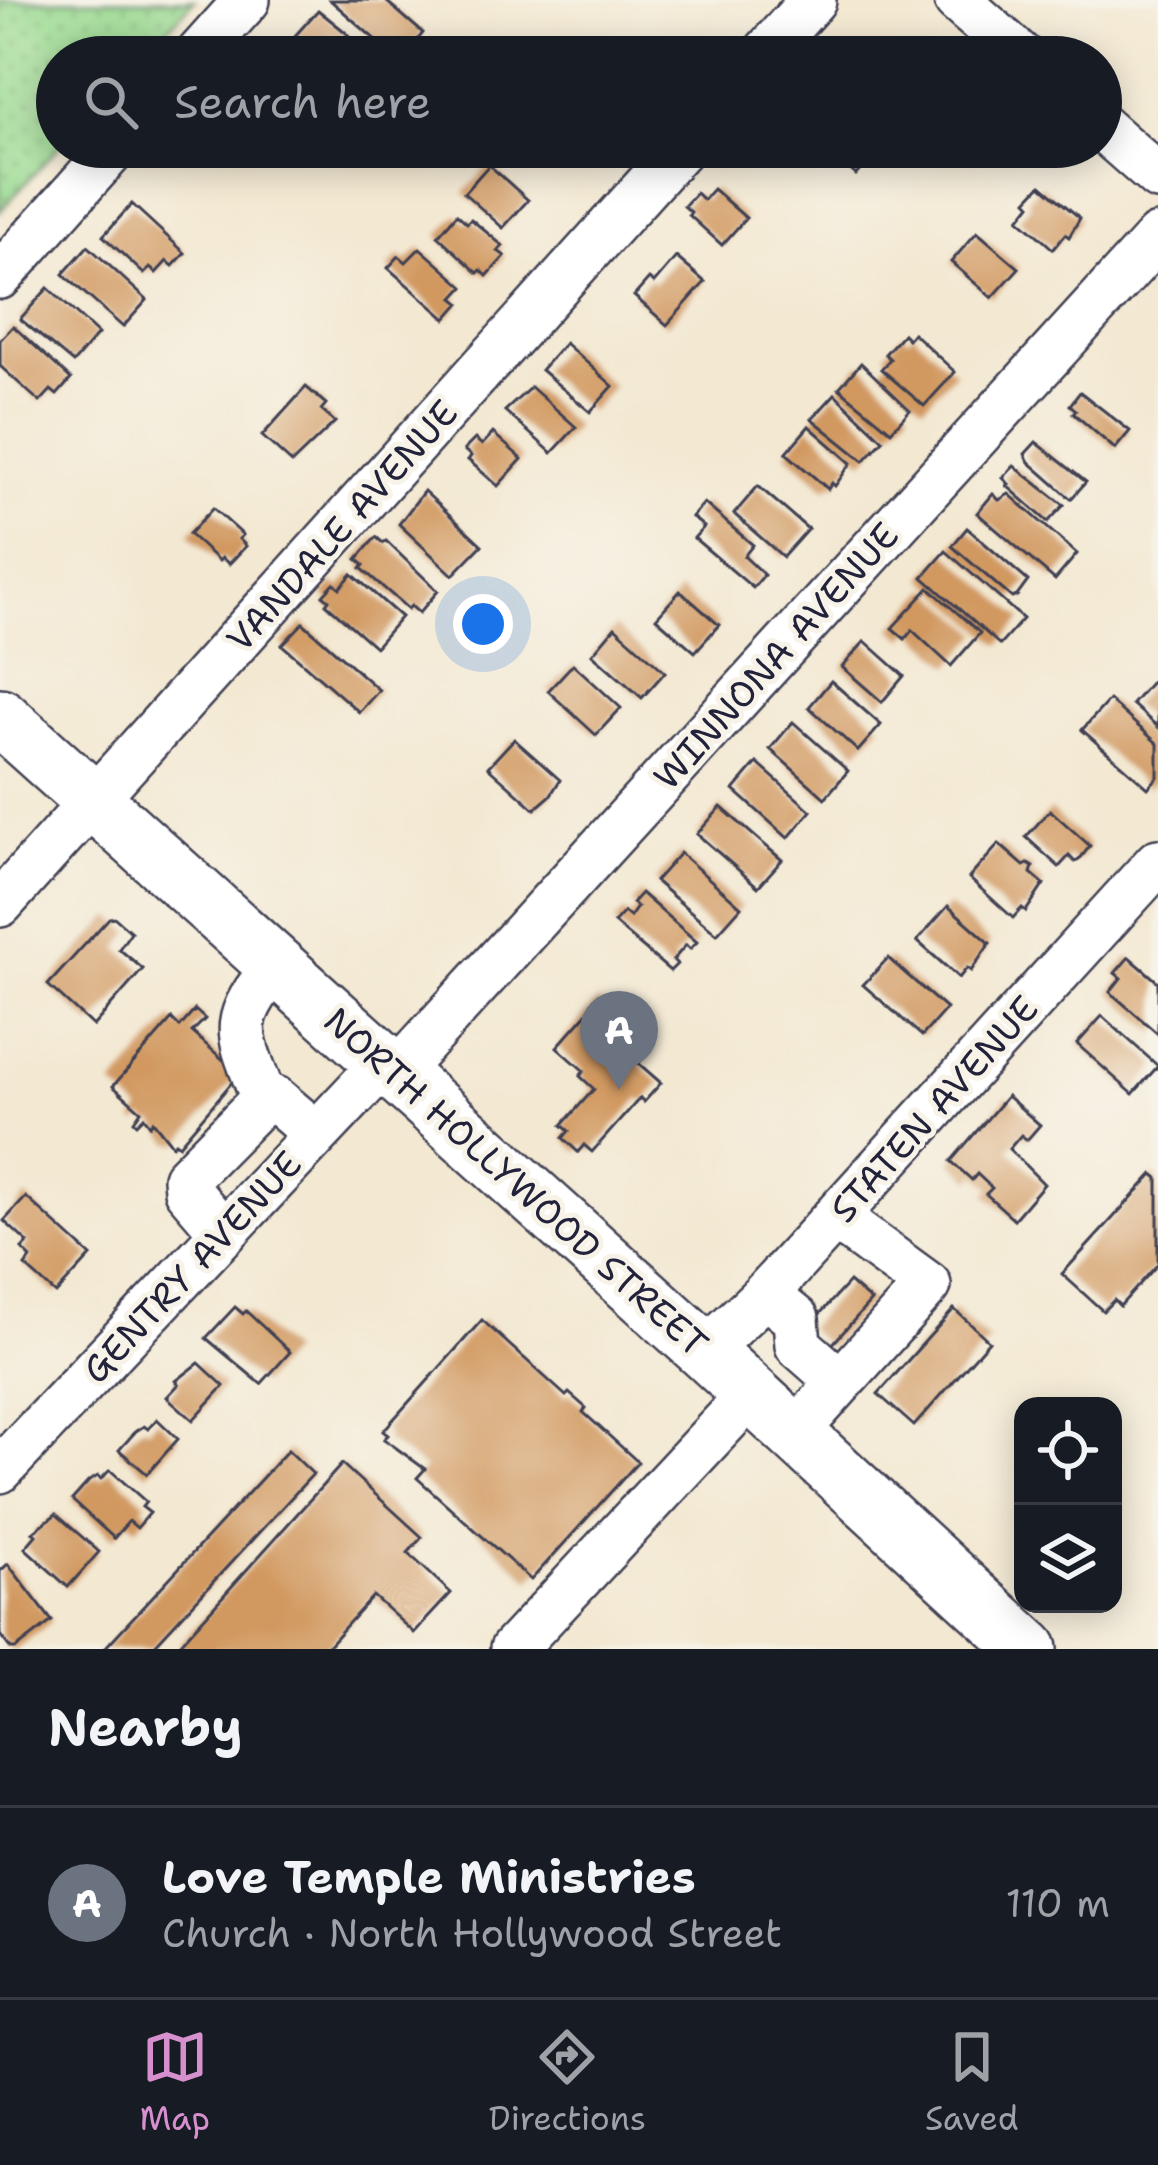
<!DOCTYPE html>
<html lang="en">
<head>
<meta charset="utf-8">
<style>
	:root { --surface:#171b24; --page:#242831; --text:#f1f3f6; --muted:#9ea1a6; --line:#363941; --accent:#d690ce }
	body { margin:0; font-family:"Shantell Sans",sans-serif; background:var(--page); color:var(--text) }
	.controls { position:absolute; right:36px; bottom:36px; display:grid; overflow:hidden; border-radius:24px; box-shadow:0 6px 30px #0003 }
	.controls button { width:108px; height:108px; display:grid; place-items:center; padding:0; border:0; border-bottom:3px solid var(--line); background:var(--surface); color:var(--text); font:60px sans-serif }
	.you { position:absolute; left:483px; top:624px; width:42px; height:42px; margin:-30px; border:9px solid #fff; border-radius:50%; background:#1a73e8; box-shadow:0 0 0 18px #1a73e833 }
	.badge { display:grid; place-items:center; width:78px; height:78px; border-radius:50%; background:var(--accent); color:#fff; font-size:39px; font-weight:700 }
	.pin { position:absolute; translate:-50% -99px; filter:drop-shadow(0 3px 6px #0008) }
	.pin::after { content:''; position:absolute; top:63px; width:42px; height:36px; background:inherit; clip-path:polygon(0 0,100% 0,50% 100%) }
	.list { margin:0; padding:0; list-style:none }
	h2 { display:flex; justify-content:space-between; align-items:center; height:156px; margin:0; padding:0 48px; font-size:51px }
	h2 small { font-size:39px; font-weight:400; color:var(--muted) }
	.list li { display:grid; grid-template-columns:78px 1fr auto; gap:36px; align-items:center; box-sizing:border-box; height:192px; padding:0 48px; border-top:3px solid var(--line) }
	.list b { display:block; font-size:45px; white-space:nowrap }
	.list p { margin:0; font-size:39px; white-space:nowrap; color:var(--muted) }
	.list em { font-size:39px; font-style:normal; color:var(--muted) }
	.icon { flex:none; width:66px; height:66px; fill:none; stroke:currentColor; stroke-width:2; stroke-linecap:round; stroke-linejoin:round }
	.map { position:relative; flex:none; width:1158px; height:1649px; overflow:hidden }
	.search { position:absolute; background:var(--surface); box-shadow:0 6px 30px #0003; left:36px; right:36px; top:36px; height:132px; display:flex; align-items:center; gap:30px; box-sizing:border-box; padding:0 42px; border-radius:66px; color:var(--muted); font-size:45px }
	.sheet { height:348px; background:var(--surface) }
	nav { display:flex; justify-content:space-around; align-items:center; box-sizing:border-box; height:168px; border-top:3px solid var(--line); background:var(--surface); font-size:33px; color:var(--muted) }
	nav a { display:grid; justify-items:center; gap:6px }
	nav .on { color:var(--accent) }
	.map>svg:first-child { display:block }
	.grass { fill:url(#grass-dots); stroke:#5e7e66; stroke-width:3 }
	.building { fill:#d19960 }
	.lines { fill:none; stroke-linecap:round; stroke-linejoin:round }
	.minor-casing { stroke:#414052; stroke-width:50 }
	.major-casing { stroke:#414052; stroke-width:62 }
	.minor { stroke:#fff; stroke-width:45 }
	.major { stroke:#fff; stroke-width:57 }
	.labels { text-anchor:middle; dominant-baseline:central; stroke-width:10; stroke-linejoin:round; paint-order:stroke }
	.street-label { font-size:36px; fill:#22223b; stroke:#f7f3e8 }
</style>
</head>
<body>
<div class="map">
<svg width="1158" height="1649" viewBox="0 0 1158 1649">
	<defs>
		<pattern id="grass-dots" width="8" height="8" patternUnits="userSpaceOnUse" patternTransform="scale(3)"><rect width="8" height="8" fill="#99da90"/><path d="M2 2h.1M6 6h.1" fill="none" stroke="#84bb7d" stroke-width="1.8" stroke-linecap="round"/></pattern>
	</defs>
	<rect width="100%" height="100%" fill="#f7f3e8"/>
	<filter id="ink" filterUnits="userSpaceOnUse"><feTurbulence type="fractalNoise" baseFrequency=".00833" numOctaves="2"/><feDisplacementMap in="SourceGraphic" scale="24" xChannelSelector="R" yChannelSelector="G"/><feConvolveMatrix kernelMatrix="1 2 1 2 8 2 1 2 1" color-interpolation-filters="sRGB"/></filter>
	<filter id="wash" filterUnits="userSpaceOnUse"><feTurbulence type="fractalNoise" baseFrequency=".004" numOctaves="4" result="noise"/><feDisplacementMap in="SourceGraphic" scale="48" xChannelSelector="R" yChannelSelector="G"/><feGaussianBlur stdDeviation="2.7" result="paint"/><feColorMatrix in="noise" values="0 0 0 0 0 0 0 0 0 0 0 0 0 0 0 0 0 1.4 0 .05"/><feComposite in="paint" operator="in"/></filter>
	<g filter="url(#wash)">
		<rect width="100%" height="100%" fill="#f3e8d1"/>
		<!-- grass -->
		<polygon class="grass" points="0,0 194,0 142,57 57,57 59,147 0,211"/>
		<g id="blocks">
			<!-- building -->
			<g class="building">
				<polygon points="330,0 385,0 423,33 415,43 426,53 422,57 395,57"/>
				<polygon points="318,10 344,31 371,57 312,57 314,55 294,37"/>
				<polygon points="824,147 859,147 871,158 856,175"/>
				<polygon points="489,165 528,200 503,228 464,193"/>
				<polygon points="1041,185 1080,218 1069,237 1065,234 1053,249 1019,219 1031,204 1027,200"/>
				<polygon points="713,189 746,218 722,245 689,215 691,212 684,206 696,193 703,200"/>
				<polygon points="132,204 185,253 173,266 167,261 156,273 150,268 144,274 103,236"/>
				<polygon points="457,214 467,223 471,219 503,246 498,251 505,256 487,276 481,270 478,273 438,236"/>
				<polygon points="977,232 1019,268 992,298 951,262"/>
				<polygon points="88,246 147,300 123,327 63,274"/>
				<polygon points="420,248 464,287 454,298 460,303 446,319 388,268 399,256 406,262"/>
				<polygon points="676,257 705,282 667,325 634,296 649,279 654,283"/>
				<polygon points="48,288 98,334 73,363 20,319"/>
				<polygon points="13,326 71,379 57,395 51,390 40,402 0,366 0,340"/>
				<polygon points="913,333 955,372 924,406 881,369 890,359 885,354 903,334 908,339"/>
				<polygon points="565,343 613,386 590,412 541,370"/>
				<polygon points="861,363 910,410 891,431 839,388"/>
				<polygon points="306,387 326,404 321,410 335,422 292,463 262,436"/>
				<polygon points="531,387 576,427 552,453 505,411"/>
				<polygon points="1080,392 1130,431 1115,449 1073,413 1076,410 1070,405"/>
				<polygon points="835,394 883,440 864,461 812,419"/>
				<polygon points="809,426 851,463 835,486 832,483 828,489 786,453"/>
				<polygon points="493,433 522,459 498,486 468,460 471,456 464,450 475,439 482,445"/>
				<polygon points="1036,442 1086,482 1071,499 1029,462 1025,454"/>
				<polygon points="1014,466 1064,505 1048,522 1007,486 1009,484 1003,478"/>
				<polygon points="758,486 808,529 783,557 734,514"/>
				<polygon points="424,491 482,545 453,575 399,524"/>
				<polygon points="993,494 999,500 1009,494 1077,554 1055,580 977,513"/>
				<polygon points="704,503 753,545 744,556 764,575 753,588 694,538 704,527 692,517"/>
				<polygon points="213,508 243,535 239,539 246,546 229,564 222,558 219,561 189,534"/>
				<polygon points="967,528 1028,581 1017,596 1012,598 952,546"/>
				<polygon points="376,537 383,543 386,541 438,591 419,613 411,606 408,609 361,568 364,565 357,559"/>
				<polygon points="946,551 1023,619 1000,645 923,577"/>
				<polygon points="352,574 401,617 375,647 326,604 329,600 323,595 334,583 340,588"/>
				<polygon points="929,588 980,633 951,666 912,630 905,639 892,628"/>
				<polygon points="680,591 719,625 695,652 656,618"/>
				<polygon points="303,623 379,690 359,712 282,645"/>
				<polygon points="615,627 665,672 642,698 592,654"/>
				<polygon points="865,641 904,676 882,702 842,667"/>
				<polygon points="573,664 621,708 596,735 548,691"/>
				<polygon points="831,681 881,725 858,751 809,707"/>
				<polygon points="1151,682 1158,689 1158,727 1132,704"/>
				<polygon points="1109,700 1158,744 1158,777 1148,788 1082,730"/>
				<polygon points="793,722 848,771 825,798 770,749"/>
				<polygon points="514,739 560,780 550,796 535,809 488,767"/>
				<polygon points="757,763 811,811 788,838 734,790"/>
				<polygon points="721,807 782,860 758,887 697,834"/>
				<polygon points="1050,810 1090,846 1079,860 1075,862 1069,856 1059,867 1026,837"/>
				<polygon points="999,844 1024,866 1028,864 1033,867 1031,873 1044,884 1026,911 1022,908 1013,918 969,878"/>
				<polygon points="680,853 741,907 717,934 655,881"/>
				<polygon points="641,893 697,942 690,949 686,945 673,960 677,964 670,971 614,923 624,912 630,917 637,907 632,903"/>
				<polygon points="948,906 990,943 971,971 967,968 959,978 917,941"/>
				<polygon points="114,917 131,932 119,949 143,969 93,1026 48,985 109,918"/>
				<polygon points="1129,957 1158,982 1158,1034 1110,992 1121,978 1115,973"/>
				<polygon points="888,958 946,1009 922,1036 863,985"/>
				<polygon points="598,1001 651,1049 638,1063 661,1083 644,1102 640,1098 592,1152 584,1145 578,1152 563,1138 569,1131 562,1125 594,1089 580,1076 584,1071 557,1047"/>
				<polygon points="195,1010 205,1019 192,1032 239,1074 179,1145 175,1142 172,1145 153,1121 150,1125 144,1117 137,1124 134,1121 141,1111 113,1086 172,1019 180,1027"/>
				<polygon points="1102,1016 1158,1066 1133,1094 1077,1044"/>
				<polygon points="1007,1096 1040,1125 1027,1140 1021,1135 1009,1149 1044,1184 1014,1219 986,1194 992,1188 977,1174 972,1180 951,1161"/>
				<polygon points="1153,1174 1158,1178 1158,1264 1120,1306 1114,1300 1103,1311 1062,1274"/>
				<polygon points="26,1197 91,1256 56,1294 25,1266 31,1258 22,1249 28,1243 4,1221"/>
				<polygon points="849,1282 871,1301 829,1348 807,1328"/>
				<polygon points="235,1307 243,1314 246,1311 290,1352 261,1384 206,1338"/>
				<polygon points="954,1309 989,1341 914,1426 878,1394"/>
				<polygon points="482,1320 566,1396 569,1393 586,1408 583,1412 638,1462 531,1580 417,1478 425,1469 384,1439 388,1435 383,1431"/>
				<polygon points="199,1363 224,1386 193,1420 167,1397 179,1384 176,1381"/>
				<polygon points="157,1419 178,1439 147,1474 119,1450 136,1431 144,1426 148,1429"/>
				<polygon points="288,1450 313,1474 151,1649 104,1649"/>
				<polygon points="342,1464 422,1537 408,1553 451,1593 414,1633 373,1596 325,1649 185,1649 180,1644"/>
				<polygon points="110,1470 146,1502 142,1507 150,1513 137,1528 129,1521 114,1538 72,1500 89,1481 98,1476 101,1479"/>
				<polygon points="56,1514 99,1552 68,1587 25,1548 36,1535 33,1532"/>
				<polygon points="8,1564 52,1621 16,1649 11,1649 0,1635 0,1571"/>
			</g>
		</g>
	</g>
	<g filter="url(#ink)">
		<use href="#blocks" fill-opacity="0" stroke="#414052" stroke-width="3"/>
		<g class="lines">
			<!-- minor casing -->
			<g class="minor-casing">
				<g id="minor">
					<polyline points="957,0 1022,57"/>
					<polyline points="196,57 247,0"/>
					<polyline points="762,57 813,0"/>
					<polyline points="1101,127 1158,177"/>
					<polyline points="0,276 115,147"/>
					<polyline points="0,904 682,147"/>
					<polyline points="395,1074 1158,237"/>
					<path d="M264,1099C239,1033 227,1024 276,966"/>
					<polyline points="224,1233 187,1190 186,1178 264,1099 275,1099 316,1134"/>
					<polyline points="765,1294 796,1319 798,1345 840,1382"/>
					<polyline points="705,1351 765,1294 1158,862"/>
					<polyline points="794,1434 928,1285 835,1217"/>
					<polyline points="0,1470 384,1063"/>
					<polyline points="513,1649 751,1394"/>
				</g>
			</g>
			<!-- major casing -->
			<g class="major-casing">
				<polyline id="major" points="0,717 705,1351 1029,1649"/>
			</g>
			<!-- minor -->
			<use href="#minor" class="minor"/>
			<!-- major -->
			<use href="#major" class="major"/>
		</g>
	</g>
	<g class="labels">
		<!-- street labels -->
		<g class="street-label">
			<text transform="translate(342 526) rotate(-48)">VANDALE AVENUE</text>
			<text transform="translate(776 656) rotate(-48)">WINNONA AVENUE</text>
			<text transform="translate(934 1109) rotate(-48)">STATEN AVENUE</text>
			<text transform="translate(516 1182) rotate(42)">NORTH HOLLYWOOD STREET</text>
			<text transform="translate(192 1267) rotate(-47)">GENTRY AVENUE</text>
		</g>
	</g>
</svg>
<div class="controls">
<button><svg class="icon" aria-label="locate" viewBox="0 0 24 24"><circle cx="12" cy="12" r="6"/><path d="M12 2v4M12 18v4M2 12h4M18 12h4"/></svg></button>
<button><svg class="icon" aria-label="layers" viewBox="0 0 24 24"><path d="M12 4l9 5-9 5-9-5zM3 14l9 5 9-5"/></svg></button>
</div>
<div class="you"></div>
<div class="pin badge" style="left:619px;top:1090px;background:#6b7280">A</div>
<div class="search"><svg class="icon" aria-label="search" viewBox="0 0 24 24"><circle cx="10" cy="10" r="6"/><path d="M15 15l6 6"/></svg>Search here</div>
</div>
<section class="sheet">
<h2>Nearby<small></small></h2>
<ul class="list">
<li><span class="badge" style="background:#6b7280">A</span><div><b>Love Temple Ministries</b><p>Church · North Hollywood Street</p></div><em>110 m</em></li>
</ul>
</section>
<nav>
<a class="on"><svg class="icon" aria-label="map" viewBox="0 0 24 24"><path d="M3 6l6-2 6 2 6-2v14l-6 2-6-2-6 2zM9 4v14M15 6v14"/></svg>Map</a>
<a><svg class="icon" aria-label="directions" viewBox="0 0 24 24"><path d="M12 3l9 9-9 9-9-9zM9 14v-3h6M13 9l2 2-2 2"/></svg>Directions</a>
<a><svg class="icon" aria-label="saved" viewBox="0 0 24 24"><path d="M7 4h10v16l-5-4-5 4z"/></svg>Saved</a>
</nav>
</body>
</html>
